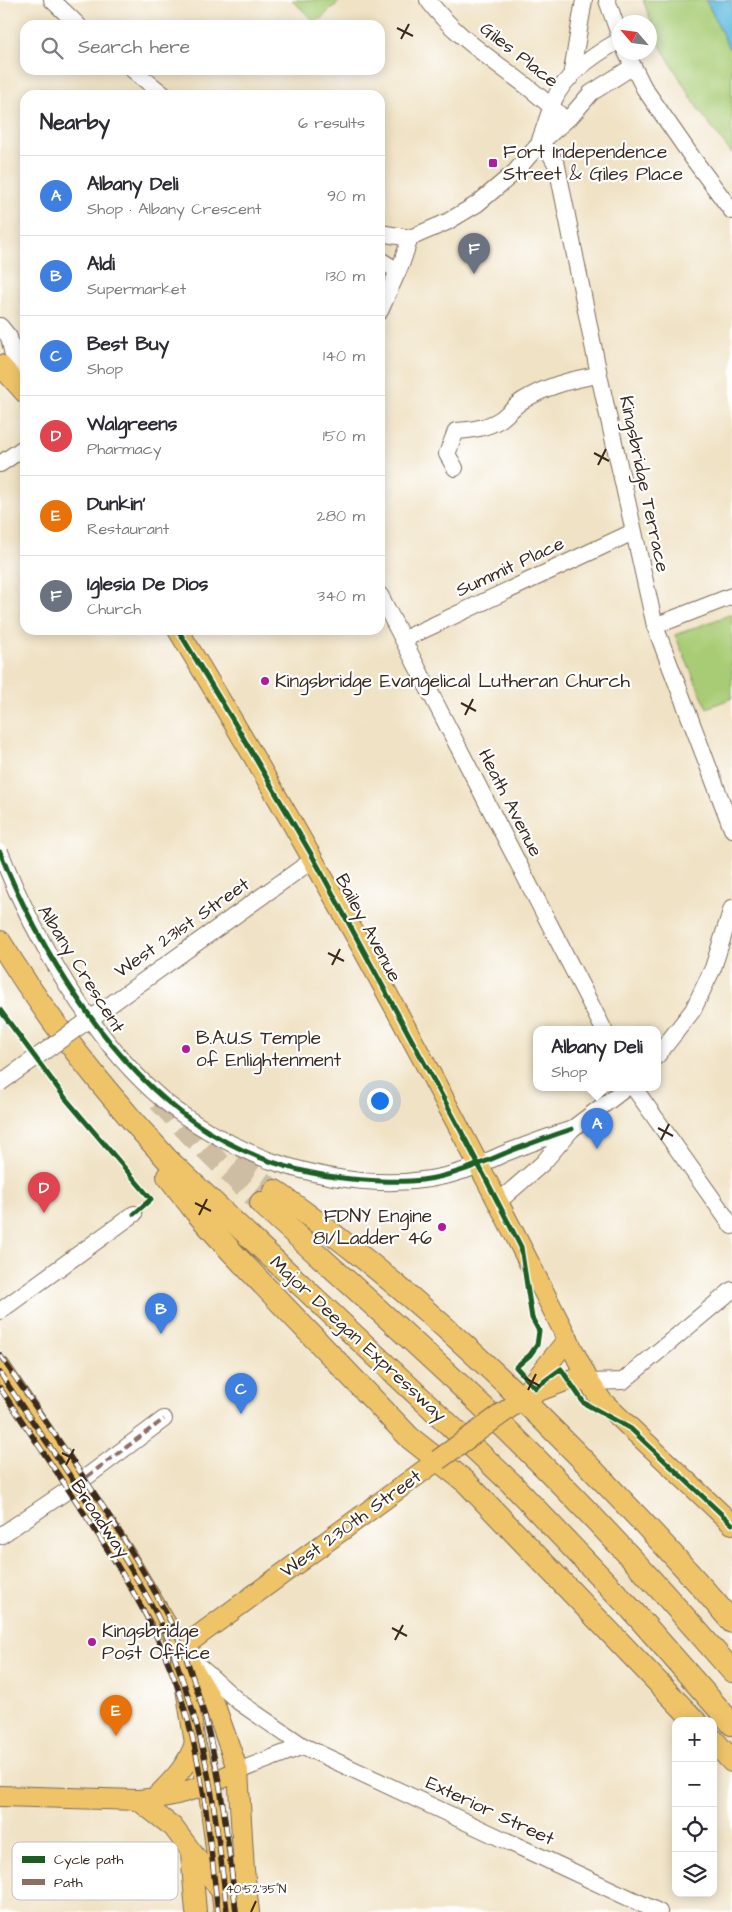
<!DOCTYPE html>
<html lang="en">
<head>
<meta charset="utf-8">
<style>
	:root { --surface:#fff; --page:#f2f2f3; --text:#2b2b33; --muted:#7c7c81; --line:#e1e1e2; --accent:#db2777 }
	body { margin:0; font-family:"Architects Daughter",sans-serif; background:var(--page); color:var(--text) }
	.controls { position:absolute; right:15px; bottom:15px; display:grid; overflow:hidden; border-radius:10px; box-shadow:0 2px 12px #0003 }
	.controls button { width:45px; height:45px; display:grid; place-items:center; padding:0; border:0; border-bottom:1px solid var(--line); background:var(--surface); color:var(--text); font:25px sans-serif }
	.compass { position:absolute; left:612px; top:15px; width:45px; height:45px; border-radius:50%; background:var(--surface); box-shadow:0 2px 12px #0003; rotate:298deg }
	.you { position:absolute; left:379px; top:1100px; width:18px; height:18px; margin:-12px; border:4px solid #fff; border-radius:50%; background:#1a73e8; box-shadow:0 0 0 8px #1a73e833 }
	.badge { display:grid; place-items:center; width:32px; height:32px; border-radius:50%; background:var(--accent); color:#fff; font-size:16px; font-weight:700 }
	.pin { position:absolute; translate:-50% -41px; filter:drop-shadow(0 1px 2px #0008) }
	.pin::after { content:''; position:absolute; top:26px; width:18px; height:15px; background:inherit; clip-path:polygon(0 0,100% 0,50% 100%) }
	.popup { position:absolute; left:533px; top:1026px; width:128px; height:65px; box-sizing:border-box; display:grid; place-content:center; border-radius:10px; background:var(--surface); filter:drop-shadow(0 1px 4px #0005); font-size:16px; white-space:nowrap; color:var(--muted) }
	.popup b { font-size:19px; color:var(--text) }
	.popup::after { content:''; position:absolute; left:50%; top:100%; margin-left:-10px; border:10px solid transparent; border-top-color:var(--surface) }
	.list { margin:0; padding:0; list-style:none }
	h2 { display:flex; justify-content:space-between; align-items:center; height:65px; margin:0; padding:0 20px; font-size:21px }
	h2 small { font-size:16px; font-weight:400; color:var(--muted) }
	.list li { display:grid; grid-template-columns:32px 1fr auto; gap:15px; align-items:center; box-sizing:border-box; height:80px; padding:0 20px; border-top:1px solid var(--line) }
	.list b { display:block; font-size:19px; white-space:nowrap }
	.list p { margin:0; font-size:16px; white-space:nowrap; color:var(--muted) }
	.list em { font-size:16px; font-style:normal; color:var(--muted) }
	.icon { flex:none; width:28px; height:28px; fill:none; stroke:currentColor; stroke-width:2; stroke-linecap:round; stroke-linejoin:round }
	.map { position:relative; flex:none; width:732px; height:1912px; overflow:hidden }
	.search { position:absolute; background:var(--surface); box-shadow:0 2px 12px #0003; left:20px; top:20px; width:365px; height:55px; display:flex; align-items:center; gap:12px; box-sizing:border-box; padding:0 18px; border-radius:15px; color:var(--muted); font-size:19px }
	.panel { position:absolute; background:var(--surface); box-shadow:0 2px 12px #0003; left:20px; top:90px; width:365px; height:545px; border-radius:15px }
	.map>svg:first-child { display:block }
	.green { fill:#a8cc75; stroke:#727b4a }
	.water { fill:#60bbde; stroke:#4e727e }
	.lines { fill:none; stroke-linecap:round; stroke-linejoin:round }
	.highway-tunnel { stroke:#ccbda3; stroke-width:22; stroke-dasharray:22 11; stroke-linecap:butt }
	.minor-casing { stroke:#7a6a58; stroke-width:18 }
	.major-casing { stroke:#7a6a58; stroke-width:22 }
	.highway-casing { stroke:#7a6a58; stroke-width:24 }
	.minor { stroke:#fff; stroke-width:16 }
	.major { stroke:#efc469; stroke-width:20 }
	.highway { stroke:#efc469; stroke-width:22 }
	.rail-casing { stroke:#3b2a1e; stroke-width:5.5 }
	.rail { stroke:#fff; stroke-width:4; stroke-dasharray:11; stroke-linecap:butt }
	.minor-bridge-casing { stroke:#7a6a58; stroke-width:18; stroke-linecap:butt }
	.major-bridge-casing { stroke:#7a6a58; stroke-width:22; stroke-linecap:butt }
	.minor-bridge { stroke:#fff; stroke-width:16 }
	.major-bridge { stroke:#efc469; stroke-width:20 }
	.quiet { stroke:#8d6e63; stroke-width:4; stroke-dasharray:8 4; stroke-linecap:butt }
	.cycleway-casing { stroke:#fff; stroke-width:8 }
	.cycleway { stroke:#1b5e20; stroke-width:5 }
	.ticks { fill:none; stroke:#3b2a1e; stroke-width:2 }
	.poi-dot { fill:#b5179e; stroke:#fff; stroke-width:2 }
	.labels { text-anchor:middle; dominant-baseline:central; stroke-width:4.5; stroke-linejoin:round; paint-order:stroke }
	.street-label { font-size:19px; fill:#3b2a1e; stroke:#fff }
	.poi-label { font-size:19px; fill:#3b2a1e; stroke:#fff; text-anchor:start }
	.key { fill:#fff; stroke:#c4bfbc; stroke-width:1 }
	.key-label { font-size:14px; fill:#3b2a1e }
	.ticks-label { font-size:12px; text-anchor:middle; fill:#3b2a1e; stroke:#fff; stroke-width:4.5; stroke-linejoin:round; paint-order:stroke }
</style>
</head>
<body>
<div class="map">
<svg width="732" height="1912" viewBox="0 0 732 1912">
	<rect width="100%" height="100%" fill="#fff"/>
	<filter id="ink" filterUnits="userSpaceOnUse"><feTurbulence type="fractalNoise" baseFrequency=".02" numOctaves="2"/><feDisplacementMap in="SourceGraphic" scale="10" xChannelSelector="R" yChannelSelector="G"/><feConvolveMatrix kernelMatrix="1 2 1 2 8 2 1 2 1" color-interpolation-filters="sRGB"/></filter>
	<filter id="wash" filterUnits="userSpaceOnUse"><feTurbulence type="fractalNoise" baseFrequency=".0096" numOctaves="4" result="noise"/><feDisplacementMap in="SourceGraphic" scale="20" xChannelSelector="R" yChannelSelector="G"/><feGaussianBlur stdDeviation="1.12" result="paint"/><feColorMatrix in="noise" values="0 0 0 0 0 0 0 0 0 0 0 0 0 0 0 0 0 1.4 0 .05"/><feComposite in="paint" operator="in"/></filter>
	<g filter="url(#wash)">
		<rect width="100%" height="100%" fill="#f0e2c4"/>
		<!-- green -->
		<g class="green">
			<polygon points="292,0 341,0 316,23"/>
			<polygon points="643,0 706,0 732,53 732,154 698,109 661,47"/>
			<polygon points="732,614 732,698 707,708 675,635"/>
		</g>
		<!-- water -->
		<polygon class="water" points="706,0 732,0 732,53 729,48"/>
	</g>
	<g filter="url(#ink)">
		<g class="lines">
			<!-- highway-tunnel -->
			<g class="highway-tunnel">
				<polyline points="159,1101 191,1135 261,1203"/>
				<polyline points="235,1163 275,1191"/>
			</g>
			<!-- minor casing -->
			<g class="minor-casing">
				<g id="minor">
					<polyline points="52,0 78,25"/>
					<path d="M428,0C462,47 524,77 565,120"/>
					<polyline points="607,0 620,37"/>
					<polyline points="626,52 644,88 694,160 732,211"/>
					<polyline points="133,70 164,95"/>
					<polyline points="571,77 584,0"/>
					<path d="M540,140C545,127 549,113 554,100C565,74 597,53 620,40"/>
					<polyline points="540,143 551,155 557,166 599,375 655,626 732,829"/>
					<polyline points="380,233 410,238 447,222 477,204 515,172 540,143 572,115 591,93 632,67"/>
					<polyline points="380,260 398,271"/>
					<polyline points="380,311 402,262 410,238"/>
					<polyline points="0,326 9,337 20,387"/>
					<polyline points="0,464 25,447"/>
					<path d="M455,468L447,454L456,431C472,430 487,428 501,419C508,414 514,406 522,401C546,386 572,379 599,375"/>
					<polyline points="380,595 604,1030"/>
					<polyline points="655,626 732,596"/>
					<polyline points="404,639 633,532"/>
					<polyline points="107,1007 314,859"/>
					<polyline points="657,1056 693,1010 713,968 732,908"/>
					<polyline points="634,1088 732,1226"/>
					<path d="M268,1160C330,1181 402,1192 466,1170C480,1165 494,1158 508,1152C529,1144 550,1136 572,1129"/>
					<polyline points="498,1202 543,1163 572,1129 626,1088"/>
					<polyline points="0,1311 134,1214"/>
					<polyline points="589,1382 623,1381 732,1290"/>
					<polyline points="0,1536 77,1484 164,1419"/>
					<polyline points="191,1659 239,1702 303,1746 659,1912"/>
					<polyline points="238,1771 303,1746"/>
				</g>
			</g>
			<!-- major casing -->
			<g class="major-casing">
				<g id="major">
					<polyline points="0,365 25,393"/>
					<path d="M178,630C327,874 462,1126 589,1382L602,1401L732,1524"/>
					<polyline points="0,1367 124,1553 215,1706 238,1771 244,1870 249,1912"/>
					<polyline points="523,1397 568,1380 589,1382"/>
					<polyline points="511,1407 521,1398 568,1339"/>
					<polyline points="180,1649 438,1460"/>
					<polyline points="181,1658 195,1743 208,1785 224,1912"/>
					<path d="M0,1796L138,1800C174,1798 206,1786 238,1771"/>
					<path d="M154,1799C171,1782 188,1766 195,1743"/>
					<polyline points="138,1800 173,1827 222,1892"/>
					<polyline points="191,1853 196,1912"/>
				</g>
			</g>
			<!-- highway casing -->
			<g class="highway-casing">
				<g id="highway">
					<path d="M0,942C49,1022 103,1090 167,1159L510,1482L631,1609L732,1724"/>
					<polyline points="168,1176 195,1211 231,1251 410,1438 466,1482 695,1721"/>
					<path d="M275,1191C385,1269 484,1359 578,1455C631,1509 683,1564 732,1622"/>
					<path d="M261,1203C341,1276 422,1348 500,1423C581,1502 658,1585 732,1671"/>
					<polyline points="713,1740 732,1761"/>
				</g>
			</g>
			<!-- minor -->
			<use href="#minor" class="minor"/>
			<!-- major -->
			<use href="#major" class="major"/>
			<!-- highway -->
			<use href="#highway" class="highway"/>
			<!-- rail casing -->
			<g class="rail-casing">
				<g id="rail">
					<path d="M0,1355C60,1444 129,1536 176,1633C185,1652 191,1673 198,1693C220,1764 228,1838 236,1912"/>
					<path d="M0,1373C52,1453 112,1530 157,1615C167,1635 175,1657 182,1678C210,1756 218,1830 227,1912"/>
					<path d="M0,1388C26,1427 52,1465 78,1504C119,1566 159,1629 182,1700C204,1769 210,1841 218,1912"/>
				</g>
			</g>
			<!-- rail -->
			<use href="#rail" class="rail"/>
			<!-- minor-bridge casing -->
			<g class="minor-bridge-casing">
				<g id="minor-bridge">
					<path d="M0,852C34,938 92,1040 163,1100C195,1126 230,1145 268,1160"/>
					<polyline points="0,1083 107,1007"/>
				</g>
			</g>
			<!-- major-bridge casing -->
			<g class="major-bridge-casing">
				<polyline id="major-bridge" points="438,1460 511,1407"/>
			</g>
			<!-- minor-bridge -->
			<use href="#minor-bridge" class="minor-bridge"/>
			<!-- major-bridge -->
			<use href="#major-bridge" class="major-bridge"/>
			<!-- quiet -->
			<polyline class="quiet" points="77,1484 164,1419"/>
			<!-- cycleway casing -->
			<g class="cycleway-casing">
				<g id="cycleway">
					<polyline points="178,630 237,727 314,859 461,1131 521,1247 532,1318 539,1331 537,1345 530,1355 516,1367 535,1388 561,1369 584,1403 631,1429 732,1524"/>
					<path d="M0,852C21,905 48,955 80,1002C147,1100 229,1167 351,1179C374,1181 399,1183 422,1180C453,1176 480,1164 508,1152C529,1144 551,1136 572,1129"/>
					<polyline points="0,1010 66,1099 151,1199 134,1214"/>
				</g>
			</g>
			<!-- cycleway -->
			<use href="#cycleway" class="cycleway"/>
		</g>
	</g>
	<!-- ticks -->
	<path class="ticks" d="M397,28L413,36M401,39L409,24M594,453L609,461M598,465L606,449M461,703L476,711M465,715L473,699M328,953L344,961M332,965L340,949M658,1128L673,1136M661,1140L669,1124M195,1203L211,1211M199,1215L207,1199M525,1378L540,1386M528,1390L536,1374M62,1453L78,1461M66,1465L74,1449M392,1628L407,1636M395,1640L403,1625M251,1912L256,1901"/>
	<!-- markers -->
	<g class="poi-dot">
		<rect x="488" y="158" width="10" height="10" rx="2.5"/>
		<circle cx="265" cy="681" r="5"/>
		<circle cx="186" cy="1049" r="5"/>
		<circle cx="442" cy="1227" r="5"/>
		<circle cx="92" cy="1642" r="5"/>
	</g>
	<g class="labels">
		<!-- street labels -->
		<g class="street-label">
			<text transform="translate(519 55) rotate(38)">Giles Place</text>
			<text transform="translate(644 484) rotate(78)">Kingsbridge Terrace</text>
			<text transform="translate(510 567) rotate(-25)">Summit Place</text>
			<text transform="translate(510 803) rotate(63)">Heath Avenue</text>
			<text transform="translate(182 928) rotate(-35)">West 231st Street</text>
			<text transform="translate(368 928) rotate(62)">Bailey Avenue</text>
			<text transform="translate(81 969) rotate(58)">Albany Crescent</text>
			<text transform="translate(358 1339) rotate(43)">Major Deegan Expressway</text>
			<text transform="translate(100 1519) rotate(56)">Broadway</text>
			<text transform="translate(351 1524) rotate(-36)">West 230th Street</text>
			<text transform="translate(490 1811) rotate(25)">Exterior Street</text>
		</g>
		<!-- poi labels -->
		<g class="poi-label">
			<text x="503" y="152">Fort Independence<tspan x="503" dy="22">Street &amp; Giles Place</tspan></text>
			<text x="275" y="681">Kingsbridge Evangelical Lutheran Church</text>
			<text x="196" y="1038">B.A.U.S Temple<tspan x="196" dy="22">of Enlightenment</tspan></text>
			<text x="432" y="1216" text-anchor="end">FDNY Engine<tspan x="432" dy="22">81/Ladder 46</tspan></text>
			<text x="102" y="1631">Kingsbridge<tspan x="102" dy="22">Post Office</tspan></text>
		</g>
	</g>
	<!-- legend -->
	<rect x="12" y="1842" width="166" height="58" rx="8" class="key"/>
	<rect x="22" y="1856" width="23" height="7" fill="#1b5e20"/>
	<rect x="22" y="1879" width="23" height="6" fill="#8d6e63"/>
	<g class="key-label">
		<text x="54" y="1864">Cycle path</text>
		<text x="54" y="1887">Path</text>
	</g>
	<g class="ticks-label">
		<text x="256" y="1893">40°52'35"N</text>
	</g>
</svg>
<div class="controls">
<button>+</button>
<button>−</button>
<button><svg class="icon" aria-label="locate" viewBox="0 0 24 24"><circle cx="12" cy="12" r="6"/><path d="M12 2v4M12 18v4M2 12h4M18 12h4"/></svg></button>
<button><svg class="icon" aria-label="layers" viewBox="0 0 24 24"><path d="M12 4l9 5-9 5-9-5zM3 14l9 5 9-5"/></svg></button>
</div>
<svg class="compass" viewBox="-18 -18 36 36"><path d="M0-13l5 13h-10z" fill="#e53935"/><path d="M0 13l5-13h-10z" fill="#7c7c81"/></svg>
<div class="you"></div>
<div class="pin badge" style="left:597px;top:1149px;background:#3f7fe0">A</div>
<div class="popup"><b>Albany Deli</b>Shop</div>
<div class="pin badge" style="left:161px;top:1334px;background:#3f7fe0">B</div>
<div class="pin badge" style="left:241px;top:1414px;background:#3f7fe0">C</div>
<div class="pin badge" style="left:44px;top:1213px;background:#e0444e">D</div>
<div class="pin badge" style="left:116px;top:1736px;background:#e8710a">E</div>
<div class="pin badge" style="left:474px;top:274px;background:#6b7280">F</div>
<div class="search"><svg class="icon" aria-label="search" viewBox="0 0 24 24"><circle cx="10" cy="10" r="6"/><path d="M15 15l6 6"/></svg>Search here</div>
<section class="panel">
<h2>Nearby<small>6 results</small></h2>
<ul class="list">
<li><span class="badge" style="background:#3f7fe0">A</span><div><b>Albany Deli</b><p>Shop · Albany Crescent</p></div><em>90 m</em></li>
<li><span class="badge" style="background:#3f7fe0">B</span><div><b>Aldi</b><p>Supermarket</p></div><em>130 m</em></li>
<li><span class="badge" style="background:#3f7fe0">C</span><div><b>Best Buy</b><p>Shop</p></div><em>140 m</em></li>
<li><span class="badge" style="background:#e0444e">D</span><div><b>Walgreens</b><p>Pharmacy</p></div><em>150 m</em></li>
<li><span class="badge" style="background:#e8710a">E</span><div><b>Dunkin'</b><p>Restaurant</p></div><em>280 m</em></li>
<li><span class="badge" style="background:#6b7280">F</span><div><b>Iglesia De Dios</b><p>Church</p></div><em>340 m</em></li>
</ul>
</section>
</div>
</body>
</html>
